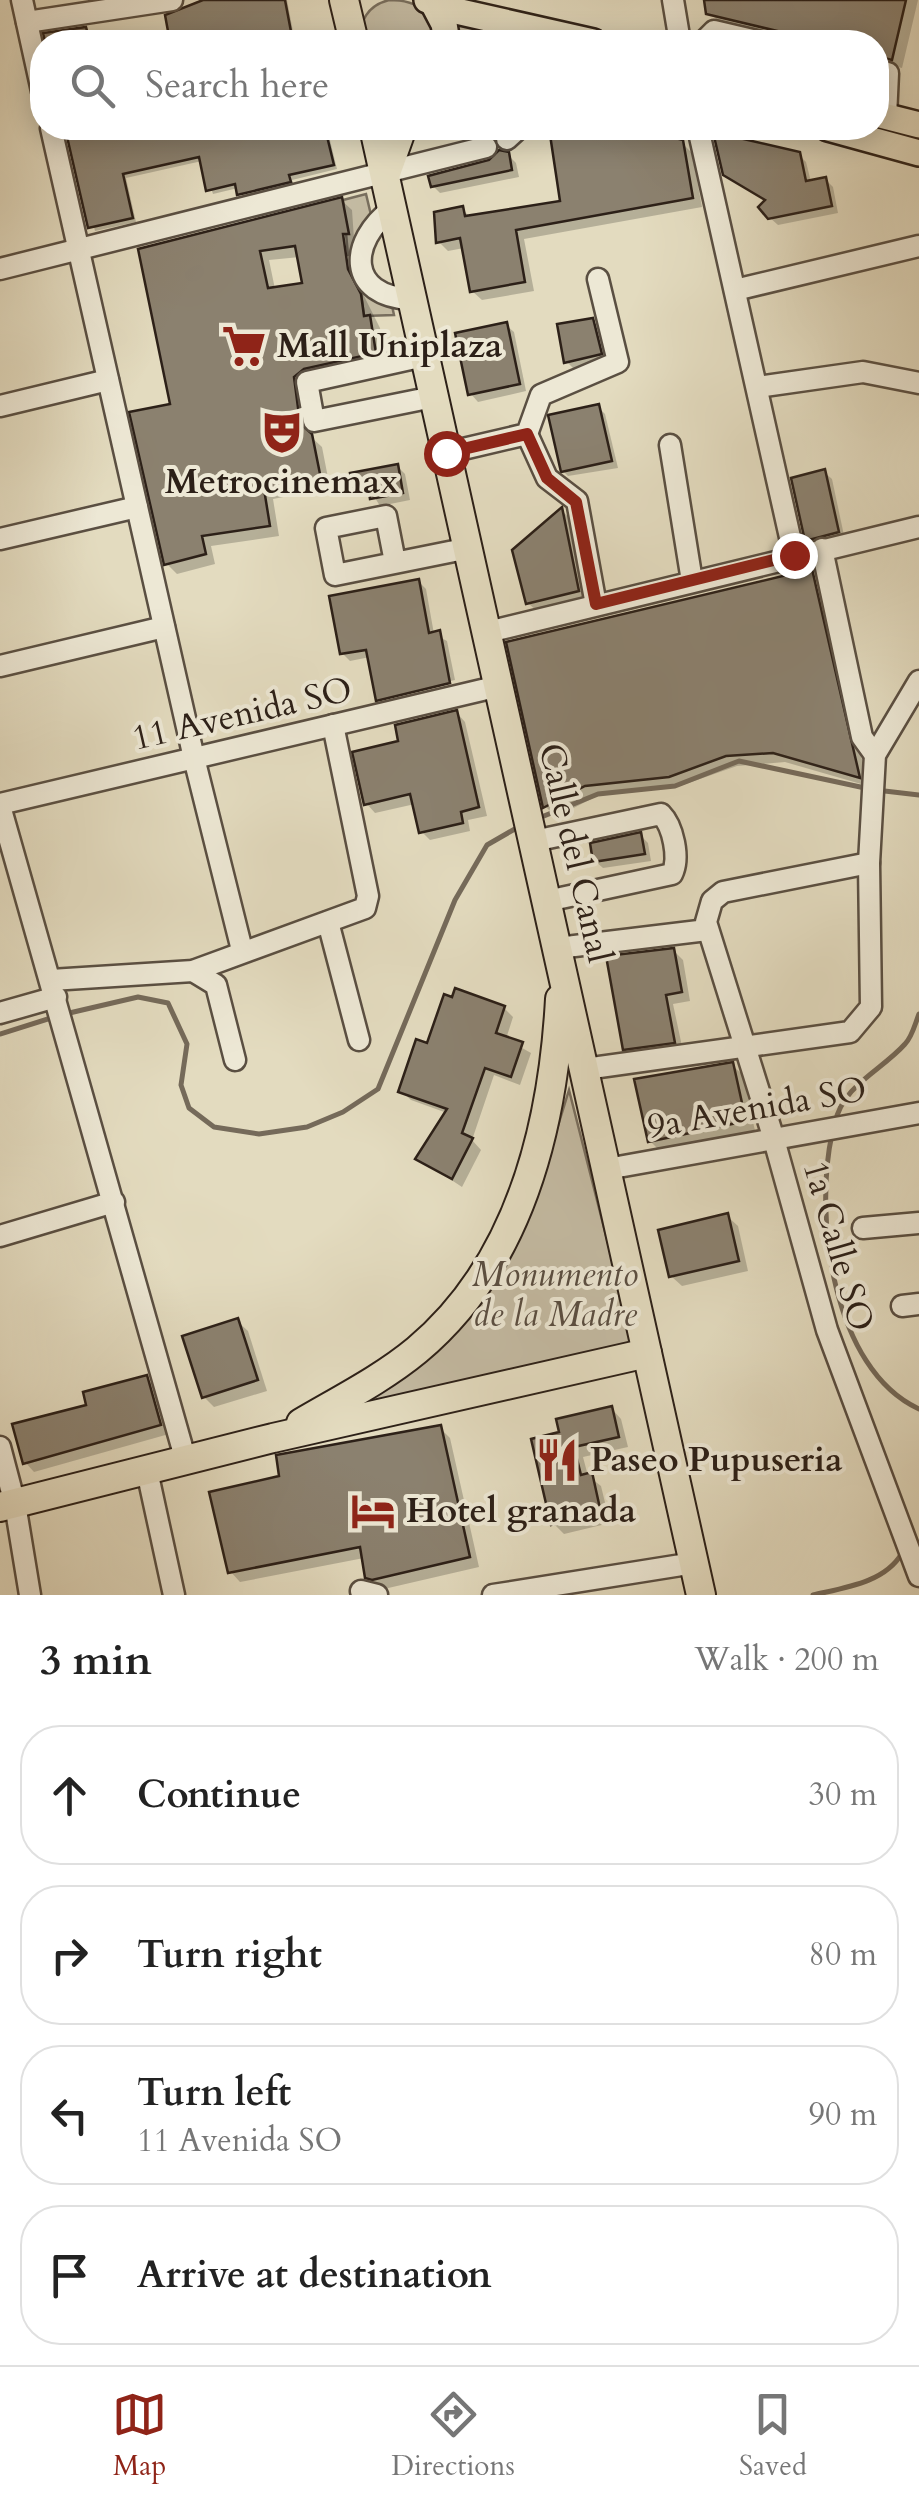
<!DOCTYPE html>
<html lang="en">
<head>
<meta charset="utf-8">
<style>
	:root { --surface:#fff; --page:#f6f6f6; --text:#222; --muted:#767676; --line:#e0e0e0; --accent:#8f2418 }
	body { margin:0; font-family:Cardo,serif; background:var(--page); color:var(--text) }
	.stop { position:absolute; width:30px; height:30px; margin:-22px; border:8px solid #8f2418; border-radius:50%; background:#fff }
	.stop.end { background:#8f2418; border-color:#fff; box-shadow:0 2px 10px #0008 }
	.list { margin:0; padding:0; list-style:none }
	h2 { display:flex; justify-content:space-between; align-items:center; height:130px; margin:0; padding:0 40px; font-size:42px }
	h2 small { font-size:32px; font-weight:400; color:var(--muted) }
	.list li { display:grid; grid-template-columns:65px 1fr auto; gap:30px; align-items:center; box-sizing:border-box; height:140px; margin:0 20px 20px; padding:0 20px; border:2px solid var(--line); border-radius:40px }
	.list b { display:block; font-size:38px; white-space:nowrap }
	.list p { margin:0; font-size:32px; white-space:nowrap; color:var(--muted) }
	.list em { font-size:32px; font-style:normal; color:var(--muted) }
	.icon { flex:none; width:55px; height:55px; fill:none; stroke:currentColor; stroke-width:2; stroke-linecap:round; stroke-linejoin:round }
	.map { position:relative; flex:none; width:919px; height:1595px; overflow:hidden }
	.search { position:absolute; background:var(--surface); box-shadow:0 5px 25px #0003; left:30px; right:30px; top:30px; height:110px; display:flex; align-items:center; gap:25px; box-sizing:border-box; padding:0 35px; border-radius:40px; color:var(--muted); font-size:38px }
	.sheet { height:770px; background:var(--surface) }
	nav { display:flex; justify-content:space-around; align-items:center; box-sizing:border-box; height:140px; border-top:2px solid var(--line); background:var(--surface); font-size:28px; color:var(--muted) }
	nav a { display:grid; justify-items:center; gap:5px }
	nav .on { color:var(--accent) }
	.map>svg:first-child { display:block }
	.green { fill:#c4bba3; stroke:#786e5e; stroke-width:2.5 }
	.shadow { fill:#0003; fill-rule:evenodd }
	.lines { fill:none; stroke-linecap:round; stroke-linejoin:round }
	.stream { stroke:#756a5a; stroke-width:5 }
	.building { fill:#8b816f; stroke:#2c2018; stroke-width:2.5; fill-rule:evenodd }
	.minor-casing { stroke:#5a4f42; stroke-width:25 }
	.major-casing { stroke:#2c2018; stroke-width:30 }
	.highway-casing { stroke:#2c2018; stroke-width:32 }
	.minor { stroke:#ede8d5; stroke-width:20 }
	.major { stroke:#e3dbbf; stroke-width:25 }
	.highway { stroke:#e3dbbf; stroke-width:28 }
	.route { stroke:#8f2418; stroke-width:12 }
	.labels { text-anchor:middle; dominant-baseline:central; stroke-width:8; stroke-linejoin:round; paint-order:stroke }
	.poi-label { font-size:35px; font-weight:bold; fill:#2c2018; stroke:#ede8d5; text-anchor:start }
	.street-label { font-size:35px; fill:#2c2018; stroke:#ede8d5 }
	.park-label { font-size:35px; font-style:italic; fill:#5a4e42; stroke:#ede8d5 }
</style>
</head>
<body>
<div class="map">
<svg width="919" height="1595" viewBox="0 0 919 1595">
	<rect width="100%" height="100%" fill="#e3dbbf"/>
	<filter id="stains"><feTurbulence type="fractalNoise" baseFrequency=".002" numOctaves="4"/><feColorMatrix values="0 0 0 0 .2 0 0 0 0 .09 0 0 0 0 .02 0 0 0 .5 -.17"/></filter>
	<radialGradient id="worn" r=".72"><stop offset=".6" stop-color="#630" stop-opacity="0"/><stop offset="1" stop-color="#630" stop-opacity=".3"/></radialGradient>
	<!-- green -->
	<g class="green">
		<path d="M389,0C422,0 429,13 437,42H358C361,21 366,6 389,0Z"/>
		<polygon points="453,22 492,34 492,42 457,42"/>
		<polygon points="366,194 371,215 360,230 356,253 348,255 343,200"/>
		<polygon points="368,292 391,301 394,315 364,316 361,293"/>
		<polygon points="569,1090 633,1342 348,1409 424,1357 549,1155"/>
	</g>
	<!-- shadow -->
	<g class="shadow">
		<polygon points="216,0 287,0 295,42 173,42 168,17 181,13 187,6"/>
		<polygon points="707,0 918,0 902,68 876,62 876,42 797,42 720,23 709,12"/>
		<polygon points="68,128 114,128 117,140 172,128 195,131 222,128 226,132 241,128 327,128 337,169 292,180 294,186 244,198 238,188 213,194 202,161 126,178 136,222 95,231"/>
		<polygon points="485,128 509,128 502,142 494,140"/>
		<polygon points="551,128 629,128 682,143 692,153 702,207 524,239 534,291 482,300 472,291 464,248 448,251 439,242 462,209 470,217 563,203"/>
		<polygon points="798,154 806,162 811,182 825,179 833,187 838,213 778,225 769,217 767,202 725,174"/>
		<polygon points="508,155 516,163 519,177 440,193 433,186"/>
		<path d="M341,200L352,210L357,282L380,328L385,362L304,387L310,436L322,447L330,488L273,499L279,536L211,546L215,564L177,574L166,563L173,406L140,250ZM300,257L304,285L275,289L269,260Z"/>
		<polygon points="592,320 600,328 608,361 574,369 566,361"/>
		<polygon points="506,325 514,332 526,391 478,402 471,394"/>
		<polygon points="598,407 605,414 618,468 568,476 560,468"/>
		<polygon points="397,466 405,474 410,500 380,506 372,493 363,495 355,487"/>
		<polygon points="824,472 832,479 845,540 815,547 807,539"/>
		<polygon points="562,511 572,520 588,601 539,613 528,603"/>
		<polygon points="811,571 822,582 868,786 785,762 737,766 680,786 597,796 556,817 546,807 509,644"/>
		<polygon points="418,581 426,589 434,634 447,641 455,680 380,697 380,702 370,657 350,661 342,653"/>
		<polygon points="456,685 457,691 386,708 380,702"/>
		<polygon points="457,713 465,722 487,816 468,820 470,831 430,840 421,831 415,804 375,813 367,804 401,743"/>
		<polygon points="640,835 648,843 651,861 603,868 595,861"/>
		<polygon points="673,950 683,960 690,1001 673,1004 683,1051 635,1058 626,1049"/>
		<polygon points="504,1008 513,1017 506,1039 531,1053 520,1085 494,1075 472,1140 481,1150 462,1187 418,1158 447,1113 411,1100 401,1091 428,1046"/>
		<polygon points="732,1065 743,1075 755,1131 661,1152 650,1141"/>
		<polygon points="727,1216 738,1226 748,1271 682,1286 671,1276"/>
		<polygon points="237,1321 248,1331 267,1391 214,1407 204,1397"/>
		<polygon points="146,1378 156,1387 169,1434 34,1472 25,1462 89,1406"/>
		<polygon points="611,1408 621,1419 628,1447 583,1457 588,1476 601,1486 610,1523 564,1534 553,1523 562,1434"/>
		<polygon points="440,1428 450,1438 479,1567 384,1589 368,1577 364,1558 240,1582 230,1571 282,1478"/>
	</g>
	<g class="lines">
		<!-- stream -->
		<g class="stream">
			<polyline points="876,790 919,795"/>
			<polyline points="539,818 598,794 675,786 739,761 865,788"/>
			<polyline points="65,1014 138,997 168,1003 187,1044 181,1085 189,1108 214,1127 259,1134 307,1127 343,1112 378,1089 455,900 487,845 520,826"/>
			<polyline points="0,1034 54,1017"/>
			<path d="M835,1123C843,1085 881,1071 905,1044C912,1037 915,1024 919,1014"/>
			<path d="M832,1134C814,1216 832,1369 919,1409"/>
			<path d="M813,1595C843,1588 885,1583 902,1553"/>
		</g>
	</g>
	<!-- building -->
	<g class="building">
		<polygon points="203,0 285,0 293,42 170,42 165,15"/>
		<polygon points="704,0 906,0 892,60 876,56 876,42 823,42 706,14"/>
		<polygon points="86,27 90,42 45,42 43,33"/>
		<polygon points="65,128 325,128 334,165 289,175 291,182 237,195 235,184 206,191 199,157 123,174 133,218 88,228"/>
		<polygon points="549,128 638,128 683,140 693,198 516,230 525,282 470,292 460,238 436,243 434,212 463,206 465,216 560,201"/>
		<polygon points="713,132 800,152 806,181 826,177 832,206 768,219 758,207 765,200 723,175"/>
		<polygon points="499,150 509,152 512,170 431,187 428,176 489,160"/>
		<path d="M342,197L349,234H343L348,269L361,294L364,316L370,315L376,353L304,369L294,377L300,423L312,434L321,479L264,489L270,526L202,536L206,554L164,565L129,412L170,404L138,249ZM295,246L302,283L268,288L260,251Z"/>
		<polygon points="593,318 602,354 564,363 557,324"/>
		<polygon points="507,322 520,384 468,395 455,333"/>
		<polygon points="599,404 612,461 561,472 548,415"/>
		<polygon points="398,464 403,493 370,499 368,486 353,489 350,473"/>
		<polygon points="825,469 839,532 805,541 791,478"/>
		<polygon points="562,507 579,591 526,604 512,550"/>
		<polygon points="812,569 860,778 773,753 726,756 669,777 585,786 543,808 506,642"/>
		<polygon points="419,579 429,633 440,630 450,683 376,701 366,650 340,654 329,596"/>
		<polygon points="457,710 479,807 461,812 463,823 419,833 410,794 364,805 352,752 398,741 395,725"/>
		<polygon points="641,832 645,854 593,862 590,843"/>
		<polygon points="674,948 682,992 666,995 675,1043 623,1050 606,956"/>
		<polygon points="455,988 505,1006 496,1033 523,1042 511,1077 485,1068 462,1133 473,1138 452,1179 415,1159 447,1109 398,1092 416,1039 427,1043 444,994 452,997"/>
		<polygon points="733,1062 746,1121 648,1142 634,1079"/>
		<polygon points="728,1213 739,1261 669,1277 658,1230"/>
		<polygon points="238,1318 258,1380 202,1398 182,1336"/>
		<polygon points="147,1375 161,1425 23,1464 12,1424 86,1405 83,1392"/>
		<polygon points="612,1406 619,1437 574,1447 581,1475 592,1472 601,1513 551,1525 531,1439 559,1432 556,1419"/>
		<polygon points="441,1425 470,1557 372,1580 365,1578 360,1547 228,1573 209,1492 279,1476 276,1455"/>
	</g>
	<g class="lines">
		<!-- minor casing -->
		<g class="minor-casing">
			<g id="minor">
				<polyline points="22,0 42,91"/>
				<polyline points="673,0 680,42"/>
				<polyline points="27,22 172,0"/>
				<polyline points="703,42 714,31 761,42"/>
				<polyline points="876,71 888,73 886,117"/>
				<polyline points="51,128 194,758 242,950"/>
				<polyline points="698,128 794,555"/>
				<polyline points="507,139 519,128"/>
				<path d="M392,209C348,242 347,296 411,299"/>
				<polyline points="0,269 486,147"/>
				<polyline points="735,290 919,246"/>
				<polyline points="424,356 307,382 314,421 433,397"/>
				<polyline points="758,387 863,372 919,383"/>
				<polyline points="0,406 108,380"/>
				<polyline points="527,434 547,478 577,501 596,605"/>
				<polyline points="670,445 692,581"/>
				<polyline points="446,453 527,434 541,395 618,362 598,279"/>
				<polyline points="0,539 137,507"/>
				<polyline points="822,549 862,737 875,755"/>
				<polyline points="395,562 386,516 326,528 335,575 469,548"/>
				<polyline points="488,632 919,527"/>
				<polyline points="0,666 164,627"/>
				<polyline points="0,804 499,686"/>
				<polyline points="0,806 186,1461"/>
				<path d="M534,841L661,814C673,826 680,858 672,874L547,901"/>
				<polyline points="869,863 723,892 712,901 706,922 773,1136 827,1330 919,1576"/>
				<polyline points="328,922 359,1040"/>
				<polyline points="558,948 707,930"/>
				<polyline points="193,971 216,985 235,1060"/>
				<polyline points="51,980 193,971 365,908 368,896 333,725"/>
				<polyline points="0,1013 56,997"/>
				<polyline points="585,1069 850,1032 871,1007 869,863 875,755 919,681"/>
				<polyline points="607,1169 919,1113"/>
				<polyline points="863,1228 919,1223"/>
				<polyline points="0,1236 114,1202"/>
				<polyline points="902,1306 919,1304"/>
				<polyline points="0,1447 15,1504 30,1595"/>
				<polyline points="147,1471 174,1595"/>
				<polyline points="361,1591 377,1595"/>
				<polyline points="493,1595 694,1563"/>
			</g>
		</g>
		<!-- major casing -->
		<g class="major-casing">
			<g id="major">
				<polyline points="427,0 452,10 593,42"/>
				<polyline points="433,3 444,24 447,42"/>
				<polyline points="876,114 919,125"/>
				<polyline points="828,128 919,153"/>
			</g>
		</g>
		<!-- highway casing -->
		<g class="highway-casing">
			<g id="highway">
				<polyline points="344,0 354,42"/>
				<polyline points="374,128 701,1595"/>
				<polyline points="386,173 402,128"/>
				<path d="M301,1423C340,1400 382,1379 417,1350C520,1264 553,1127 560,999"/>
				<polyline points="0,1507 273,1438 647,1353"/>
			</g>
		</g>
		<!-- minor -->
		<use href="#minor" class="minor"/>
		<!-- major -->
		<use href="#major" class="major"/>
		<!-- highway -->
		<use href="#highway" class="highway"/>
	</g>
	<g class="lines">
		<!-- route -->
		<polyline class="route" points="446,453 527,434 547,478 576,502 596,604 794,555"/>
	</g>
	<!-- icons -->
	<defs>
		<g id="supermarket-bare" transform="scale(3.45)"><path d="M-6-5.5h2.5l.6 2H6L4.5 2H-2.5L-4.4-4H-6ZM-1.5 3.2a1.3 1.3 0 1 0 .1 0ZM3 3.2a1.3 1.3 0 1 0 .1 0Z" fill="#8f2418" stroke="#ede8d5" stroke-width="2.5" paint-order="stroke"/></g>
		<g id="theatre-bare" transform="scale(3.45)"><path d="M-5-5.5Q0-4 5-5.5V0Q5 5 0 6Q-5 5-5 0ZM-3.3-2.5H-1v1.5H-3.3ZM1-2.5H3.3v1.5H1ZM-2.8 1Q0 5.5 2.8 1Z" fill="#8f2418" stroke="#ede8d5" stroke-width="2.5" paint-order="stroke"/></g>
		<g id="restaurant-bare" transform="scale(3.45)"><path d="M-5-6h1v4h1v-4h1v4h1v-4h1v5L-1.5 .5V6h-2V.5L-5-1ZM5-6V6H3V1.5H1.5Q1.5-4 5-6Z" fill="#8f2418" stroke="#ede8d5" stroke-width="2.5" paint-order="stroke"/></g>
		<g id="hotel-bare" transform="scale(3.45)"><path d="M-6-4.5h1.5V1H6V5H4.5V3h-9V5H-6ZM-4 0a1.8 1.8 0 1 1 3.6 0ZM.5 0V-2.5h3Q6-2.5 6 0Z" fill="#8f2418" stroke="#ede8d5" stroke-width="2.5" paint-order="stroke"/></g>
	</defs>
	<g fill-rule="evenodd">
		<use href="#supermarket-bare" x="244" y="346"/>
		<use href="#theatre-bare" x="282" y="432"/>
		<use href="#restaurant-bare" x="557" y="1460"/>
		<use href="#hotel-bare" x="373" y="1511"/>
	</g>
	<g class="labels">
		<!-- poi labels -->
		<g class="poi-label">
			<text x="277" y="346">Mall Uniplaza</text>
			<text x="282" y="482" text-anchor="middle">Metrocinemax</text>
			<text x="590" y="1460">Paseo Pupuseria</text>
			<text x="406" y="1511">Hotel granada</text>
		</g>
		<!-- street labels -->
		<g class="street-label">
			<text transform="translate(242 714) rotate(-13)">11 Avenida SO</text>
			<text transform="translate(575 853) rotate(77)">Calle del Canal</text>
			<text transform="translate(757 1108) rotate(-10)">9a Avenida SO</text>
			<text transform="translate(838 1246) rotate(74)">1a Calle SO</text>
		</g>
		<!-- park labels -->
		<g class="park-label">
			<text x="555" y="1275">Monumento<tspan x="555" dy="40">de la Madre</tspan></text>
		</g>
	</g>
	<rect width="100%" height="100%" filter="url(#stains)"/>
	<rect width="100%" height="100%" fill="url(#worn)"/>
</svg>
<div class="stop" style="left:446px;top:453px"></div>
<div class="stop end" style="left:794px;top:555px"></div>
<div class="search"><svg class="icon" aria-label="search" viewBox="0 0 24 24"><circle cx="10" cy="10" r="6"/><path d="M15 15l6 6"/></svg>Search here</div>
</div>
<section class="sheet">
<h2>3 min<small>Walk · 200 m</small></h2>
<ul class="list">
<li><svg class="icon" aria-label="ahead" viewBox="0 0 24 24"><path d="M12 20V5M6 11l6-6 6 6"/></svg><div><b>Continue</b></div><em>30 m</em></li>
<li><svg class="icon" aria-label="right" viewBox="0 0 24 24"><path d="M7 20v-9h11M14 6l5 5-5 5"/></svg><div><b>Turn right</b></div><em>80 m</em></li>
<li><svg class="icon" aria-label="left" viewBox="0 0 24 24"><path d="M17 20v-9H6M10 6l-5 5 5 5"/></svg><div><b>Turn left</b><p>11 Avenida SO</p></div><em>90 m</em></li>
<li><svg class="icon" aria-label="arrive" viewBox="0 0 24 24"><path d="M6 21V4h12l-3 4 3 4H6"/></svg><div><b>Arrive at destination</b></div></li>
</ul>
</section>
<nav>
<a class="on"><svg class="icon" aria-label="map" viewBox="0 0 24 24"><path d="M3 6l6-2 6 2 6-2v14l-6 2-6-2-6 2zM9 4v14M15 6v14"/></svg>Map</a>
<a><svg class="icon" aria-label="directions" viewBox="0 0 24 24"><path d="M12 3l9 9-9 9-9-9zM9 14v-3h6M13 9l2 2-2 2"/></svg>Directions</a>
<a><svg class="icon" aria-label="saved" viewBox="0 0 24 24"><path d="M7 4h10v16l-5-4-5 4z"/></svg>Saved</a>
</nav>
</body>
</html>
